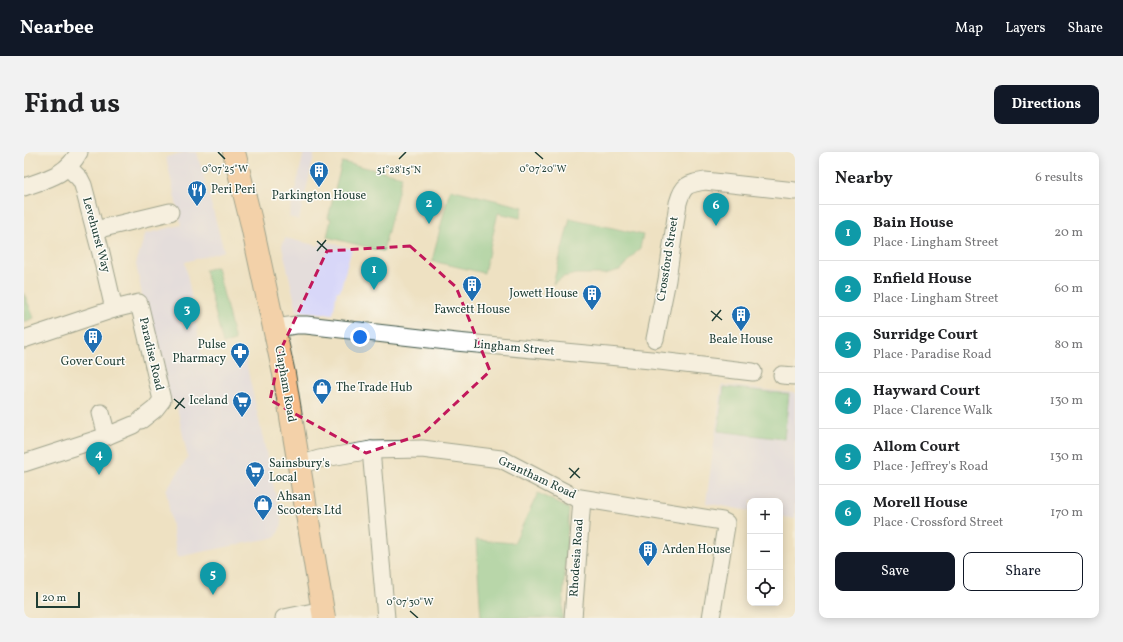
<!DOCTYPE html>
<html lang="en">
<head>
<meta charset="utf-8">
<style>
	:root { --surface:#fff; --page:#f2f2f2; --text:#202124; --muted:#757577; --line:#e0e0e0; --accent:#111827 }
	body { margin:0; font-family:Vollkorn,serif; background:var(--page); color:var(--text) }
	.controls { position:absolute; right:12px; bottom:12px; display:grid; overflow:hidden; border-radius:8px; box-shadow:0 2px 10px #0003 }
	.controls button { width:36px; height:36px; display:grid; place-items:center; padding:0; border:0; border-bottom:1px solid var(--line); background:var(--surface); color:var(--text); font:20px sans-serif }
	.scale { position:absolute; left:12px; bottom:10px; width:44px; box-sizing:border-box; padding-left:4px; border:2px solid #1f3d34; border-top:0; font-size:11px; line-height:14px; white-space:nowrap; color:#1f3d34; -webkit-text-stroke:3px #fdfcf7; paint-order:stroke }
	.you { position:absolute; left:336px; top:185px; width:14px; height:14px; margin:-10px; border:3px solid #fff; border-radius:50%; background:#1a73e8; box-shadow:0 0 0 6px #1a73e833 }
	.badge { display:grid; place-items:center; width:26px; height:26px; border-radius:50%; background:var(--accent); color:#fff; font-size:13px; font-weight:700 }
	.pin { position:absolute; translate:-50% -33px; filter:drop-shadow(0 1px 2px #0008) }
	.pin::after { content:''; position:absolute; top:21px; width:14px; height:12px; background:inherit; clip-path:polygon(0 0,100% 0,50% 100%) }
	.list { margin:0; padding:0; list-style:none }
	h2 { display:flex; justify-content:space-between; align-items:center; height:52px; margin:0; padding:0 16px; font-size:17px }
	h2 small { font-size:13px; font-weight:400; color:var(--muted) }
	.list li { display:grid; grid-template-columns:26px 1fr auto; gap:12px; align-items:center; box-sizing:border-box; height:56px; padding:0 16px; border-top:1px solid var(--line) }
	.list b { display:block; font-size:15px; white-space:nowrap }
	.list p { margin:0; font-size:13px; white-space:nowrap; color:var(--muted) }
	.list em { font-size:13px; font-style:normal; color:var(--muted) }
	.actions { display:flex; gap:8px; padding:12px 16px }
	.actions a { flex:1; padding:9px 0; border:1px solid var(--accent); border-radius:8px; text-align:center; font-size:14px; color:var(--accent) }
	.actions .main { background:var(--accent); color:#fff }
	.icon { flex:none; width:22px; height:22px; fill:none; stroke:currentColor; stroke-width:2; stroke-linecap:round; stroke-linejoin:round }
	.map { position:relative; flex:none; width:771px; height:466px; overflow:hidden; border-radius:8px }
	header { display:flex; align-items:center; gap:24px; box-sizing:border-box; height:56px; padding:0 20px; background:var(--accent); color:#fff }
	header strong { font-size:19px }
	nav { display:flex; gap:22px; margin-inline-start:auto; font-size:14px }
	.intro { display:flex; align-items:center; justify-content:space-between; box-sizing:border-box; height:96px; padding:0 24px }
	h1 { margin:0; font-size:28px }
	.button { padding:10px 18px; border-radius:8px; background:var(--accent); color:#fff; font-size:14px; font-weight:700 }
	main { display:flex; gap:24px; padding:0 24px }
	aside { flex:1; background:var(--surface); border-radius:8px; box-shadow:0 2px 10px #0003 }
	.map>svg:first-child { display:block }
	.built { fill:#d8d7f8 }
	.green { fill:#74c78a; stroke:#4a825f }
	.lines { fill:none; stroke-linecap:round; stroke-linejoin:round }
	.minor-casing { stroke:#3e5649; stroke-width:19 }
	.trunk-casing { stroke:#3e5649; stroke-width:24 }
	.minor { stroke:#fff; stroke-width:17 }
	.trunk { stroke:#f8bd89; stroke-width:22 }
	.marked { fill:none; stroke:#c2185b; stroke-width:3; stroke-dasharray:8 5; stroke-linejoin:round }
	.ticks { fill:none; stroke:#1f3d34; stroke-width:1.5 }
	.labels { text-anchor:middle; dominant-baseline:central; stroke-width:3; stroke-linejoin:round; paint-order:stroke }
	.poi-label { font-size:12px; fill:#1f3d34; stroke:#fdfcf7; text-anchor:start }
	.street-label { font-size:12px; fill:#1f3d34; stroke:#fdfcf7 }
	.ticks-label { font-size:10px; text-anchor:middle; fill:#1f3d34; stroke:#fdfcf7; stroke-width:3; stroke-linejoin:round; paint-order:stroke }
</style>
</head>
<body>
<header>
<strong>Nearbee</strong>
<nav><a>Map</a><a>Layers</a><a>Share</a></nav>
</header>
<div class="intro"><h1>Find us</h1><a class="button">Directions</a></div>
<main>
<div class="map">
<svg width="771" height="466" viewBox="0 0 771 466">
	<rect width="100%" height="100%" fill="#fdfcf7"/>
	<filter id="ink" filterUnits="userSpaceOnUse"><feTurbulence type="fractalNoise" baseFrequency=".025" numOctaves="2"/><feDisplacementMap in="SourceGraphic" scale="8" xChannelSelector="R" yChannelSelector="G"/><feConvolveMatrix kernelMatrix="1 2 1 2 8 2 1 2 1" color-interpolation-filters="sRGB"/></filter>
	<filter id="wash" filterUnits="userSpaceOnUse"><feTurbulence type="fractalNoise" baseFrequency=".012" numOctaves="4" result="noise"/><feDisplacementMap in="SourceGraphic" scale="16" xChannelSelector="R" yChannelSelector="G"/><feGaussianBlur stdDeviation="0.9" result="paint"/><feColorMatrix in="noise" values="0 0 0 0 0 0 0 0 0 0 0 0 0 0 0 0 0 1.4 0 .05"/><feComposite in="paint" operator="in"/></filter>
	<g filter="url(#wash)">
		<rect width="100%" height="100%" fill="#eee1c2"/>
		<!-- built -->
		<g class="built">
			<polygon points="161,0 173,0 200,99 161,110 180,215 221,206 258,372 252,385 153,405 142,338 164,306 152,251 137,240 112,112 121,82 157,73 142,5"/>
			<polygon points="280,0 291,0 275,68 265,65"/>
			<polygon points="261,86 295,94 297,88 328,96 316,139 313,139 309,162 273,159 258,94"/>
			<polygon points="698,233 771,241 771,367 756,364 756,349 726,349 726,359 682,351"/>
		</g>
		<!-- green -->
		<g class="green">
			<polygon points="318,10 378,24 359,99 303,85 307,67 304,66"/>
			<polygon points="426,37 499,55 496,66 474,61 460,121 408,109"/>
			<polygon points="546,66 619,83 616,96 596,118 581,122 553,122 539,125 529,132"/>
			<polygon points="193,115 211,189 199,192 181,118"/>
			<polygon points="0,141 10,166 0,170"/>
			<polygon points="700,235 765,242 760,287 694,279"/>
			<polygon points="514,341 545,357 538,466 457,466 452,388 490,391"/>
		</g>
	</g>
	<g filter="url(#ink)">
		<g class="lines">
			<!-- minor casing -->
			<g class="minor-casing">
				<g id="minor">
					<polyline points="44,15 56,27 59,33 77,101 90,157"/>
					<path d="M0,35C23,27 43,23 55,0"/>
					<polyline points="71,78 146,60"/>
					<polyline points="251,176 272,173 282,173 432,190 627,208 729,220"/>
					<polyline points="0,187 90,157 115,151 138,248 131,257 117,268"/>
					<path d="M631,187L643,128L654,51C659,33 663,32 681,29L771,39"/>
					<polyline points="758,223 771,224"/>
					<polyline points="77,261 83,284"/>
					<polyline points="347,298 362,466"/>
					<polyline points="0,311 83,284 109,273"/>
					<polyline points="275,313 295,307 347,298 398,297 477,307 550,345 698,369 702,371 702,374 687,466"/>
					<polyline points="260,466 299,458"/>
					<polyline points="549,466 558,347"/>
				</g>
			</g>
			<!-- trunk casing -->
			<g class="trunk-casing">
				<polyline id="trunk" points="210,0 227,69 260,222 300,466"/>
			</g>
			<!-- minor -->
			<use href="#minor" class="minor"/>
			<!-- trunk -->
			<use href="#trunk" class="trunk"/>
		</g>
	</g>
	<!-- marked area -->
	<path d="M0 0H771V466H0ZM386,94L432,135L466,219L399,282L342,301L246,248L257,197L303,99Z" fill="#eee1c2" fill-opacity=".55" fill-rule="evenodd"/>
	<path class="marked" d="M386,94L432,135L466,219L399,282L342,301L246,248L257,197L303,99Z"/>
	<!-- ticks -->
	<path class="ticks" d="M194,0L201,7M511,0L519,7M375,7L382,0M293,89L303,98M293,99L302,88M687,159L698,168M688,169L697,158M150,247L161,256M151,257L160,246M545,316L556,326M546,326L555,316M386,459L394,466"/>
	<!-- icons -->
	<defs>
		<g id="building-pin" transform="scale(1)"><path d="M0 17L-7.5 6A9.5 9.5 0 1 1 7.5 6Z" fill="#1f6fb2" stroke="#fdfcf7"/><path d="M-4-6H4V6H1V3H-1V6H-4ZM-2.5-4.3h1.7v1.8h-1.7ZM.8-4.3h1.7v1.8H.8ZM-2.5-1h1.7V.8h-1.7ZM.8-1h1.7V.8H.8Z" fill="#fff"/></g>
		<g id="restaurant-pin" transform="scale(1)"><path d="M0 17L-7.5 6A9.5 9.5 0 1 1 7.5 6Z" fill="#1f6fb2" stroke="#fdfcf7"/><path d="M-5-6h1v4h1v-4h1v4h1v-4h1v5L-1.5 .5V6h-2V.5L-5-1ZM5-6V6H3V1.5H1.5Q1.5-4 5-6Z" fill="#fff"/></g>
		<g id="pharmacy-pin" transform="scale(1)"><path d="M0 17L-7.5 6A9.5 9.5 0 1 1 7.5 6Z" fill="#1f6fb2" stroke="#fdfcf7"/><path d="M-2-6h4v4h4v4h-4v4h-4v-4h-4v-4h4Z" fill="#fff"/></g>
		<g id="shop-pin" transform="scale(1)"><path d="M0 17L-7.5 6A9.5 9.5 0 1 1 7.5 6Z" fill="#1f6fb2" stroke="#fdfcf7"/><path d="M-5-2.5h2.3a2.7 3.5 0 0 1 5.4 0H5L5.5 6h-11ZM-1.5-2.5h3a1.5 2.3 0 0 0-3 0Z" fill="#fff"/></g>
		<g id="supermarket-pin" transform="scale(1)"><path d="M0 17L-7.5 6A9.5 9.5 0 1 1 7.5 6Z" fill="#1f6fb2" stroke="#fdfcf7"/><path d="M-6-5.5h2.5l.6 2H6L4.5 2H-2.5L-4.4-4H-6ZM-1.5 3.2a1.3 1.3 0 1 0 .1 0ZM3 3.2a1.3 1.3 0 1 0 .1 0Z" fill="#fff"/></g>
	</defs>
	<g fill-rule="evenodd">
		<use href="#building-pin" x="295" y="19"/>
		<use href="#restaurant-pin" x="173" y="38"/>
		<use href="#building-pin" x="448" y="133"/>
		<use href="#building-pin" x="568" y="142"/>
		<use href="#building-pin" x="717" y="163"/>
		<use href="#building-pin" x="69" y="185"/>
		<use href="#pharmacy-pin" x="216" y="200"/>
		<use href="#shop-pin" x="298" y="236"/>
		<use href="#supermarket-pin" x="218" y="249"/>
		<use href="#supermarket-pin" x="231" y="319"/>
		<use href="#shop-pin" x="239" y="352"/>
		<use href="#building-pin" x="624" y="398"/>
	</g>
	<g class="labels">
		<!-- poi labels -->
		<g class="poi-label">
			<text x="187" y="38">Peri Peri</text>
			<text x="295" y="44" text-anchor="middle">Parkington House</text>
			<text x="554" y="142" text-anchor="end">Jowett House</text>
			<text x="448" y="158" text-anchor="middle">Fawcett House</text>
			<text x="717" y="188" text-anchor="middle">Beale House</text>
			<text x="202" y="193" text-anchor="end">Pulse<tspan x="202" dy="14">Pharmacy</tspan></text>
			<text x="69" y="210" text-anchor="middle">Gover Court</text>
			<text x="312" y="236">The Trade Hub</text>
			<text x="204" y="249" text-anchor="end">Iceland</text>
			<text x="245" y="312">Sainsbury's<tspan x="245" dy="14">Local</tspan></text>
			<text x="253" y="345">Ahsan<tspan x="253" dy="14">Scooters Ltd</tspan></text>
			<text x="638" y="398">Arden House</text>
		</g>
		<!-- street labels -->
		<g class="street-label">
			<text transform="translate(72 83) rotate(75)">Levehurst Way</text>
			<text transform="translate(644 107) rotate(-81)">Crossford Street</text>
			<text transform="translate(490 196) rotate(5)">Lingham Street</text>
			<text transform="translate(127 202) rotate(77)">Paradise Road</text>
			<text transform="translate(261 232) rotate(80)">Clapham Road</text>
			<text transform="translate(513 326) rotate(25)">Grantham Road</text>
			<text transform="translate(553 406) rotate(-86)">Rhodesia Road</text>
		</g>
	</g>
	<g class="ticks-label">
		<text x="201" y="20">0°07'25"W</text>
		<text x="519" y="20">0°07'20"W</text>
		<text x="375" y="21">51°28'15"N</text>
		<text x="386" y="453">0°07'30"W</text>
	</g>
</svg>
<div class="controls">
<button>+</button>
<button>−</button>
<button><svg class="icon" aria-label="locate" viewBox="0 0 24 24"><circle cx="12" cy="12" r="6"/><path d="M12 2v4M12 18v4M2 12h4M18 12h4"/></svg></button>
</div>
<div class="scale">20 m</div>
<div class="you"></div>
<div class="pin badge" style="left:350px;top:138px;background:#0f9aa8">1</div>
<div class="pin badge" style="left:405px;top:72px;background:#0f9aa8">2</div>
<div class="pin badge" style="left:163px;top:178px;background:#0f9aa8">3</div>
<div class="pin badge" style="left:75px;top:323px;background:#0f9aa8">4</div>
<div class="pin badge" style="left:189px;top:443px;background:#0f9aa8">5</div>
<div class="pin badge" style="left:692px;top:74px;background:#0f9aa8">6</div>
</div>
<aside>
<h2>Nearby<small>6 results</small></h2>
<ul class="list">
<li><span class="badge" style="background:#0f9aa8">1</span><div><b>Bain House</b><p>Place · Lingham Street</p></div><em>20 m</em></li>
<li><span class="badge" style="background:#0f9aa8">2</span><div><b>Enfield House</b><p>Place · Lingham Street</p></div><em>60 m</em></li>
<li><span class="badge" style="background:#0f9aa8">3</span><div><b>Surridge Court</b><p>Place · Paradise Road</p></div><em>80 m</em></li>
<li><span class="badge" style="background:#0f9aa8">4</span><div><b>Hayward Court</b><p>Place · Clarence Walk</p></div><em>130 m</em></li>
<li><span class="badge" style="background:#0f9aa8">5</span><div><b>Allom Court</b><p>Place · Jeffrey's Road</p></div><em>130 m</em></li>
<li><span class="badge" style="background:#0f9aa8">6</span><div><b>Morell House</b><p>Place · Crossford Street</p></div><em>170 m</em></li>
</ul>
<div class="actions"><a class="main">Save</a><a>Share</a></div>
</aside>
</main>
</body>
</html>
